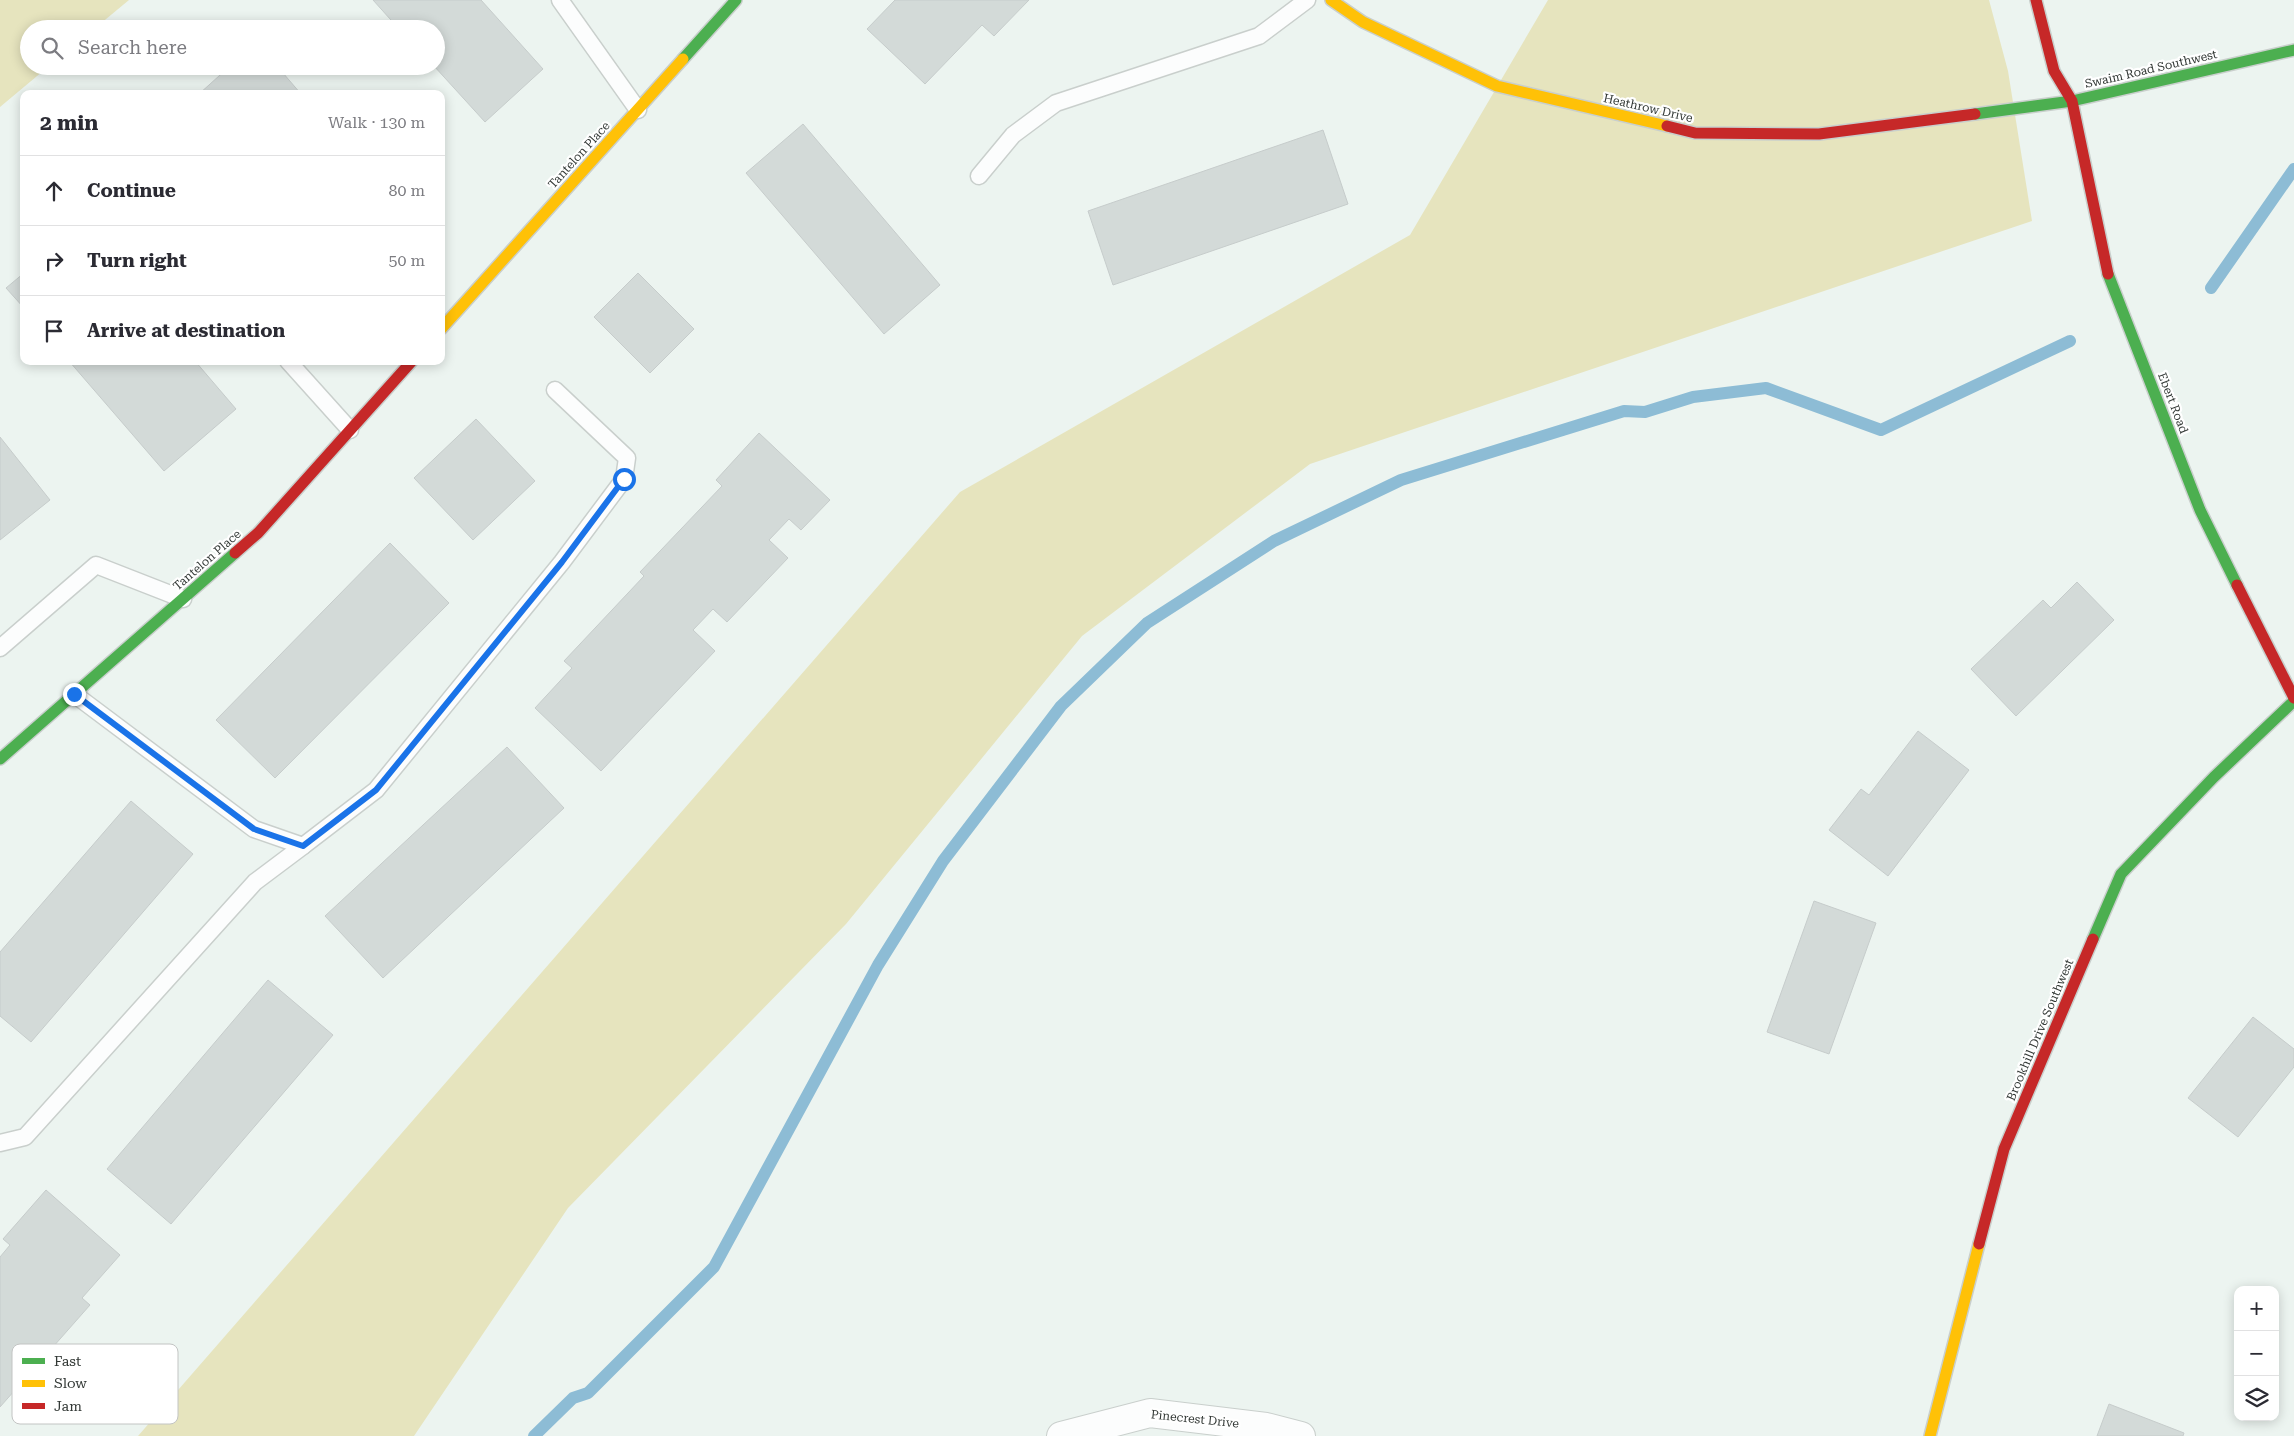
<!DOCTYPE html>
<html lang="en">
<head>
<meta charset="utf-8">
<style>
	:root { --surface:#fff; --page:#f7f7f7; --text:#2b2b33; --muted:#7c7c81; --line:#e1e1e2 }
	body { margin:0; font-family:"Roboto Serif",serif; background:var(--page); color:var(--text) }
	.controls { position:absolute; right:15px; bottom:15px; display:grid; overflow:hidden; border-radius:10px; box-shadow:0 2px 12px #0003 }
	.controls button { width:45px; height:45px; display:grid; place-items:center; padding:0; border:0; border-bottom:1px solid var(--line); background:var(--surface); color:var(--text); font:25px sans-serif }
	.stop { position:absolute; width:15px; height:15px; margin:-11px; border:4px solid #1a73e8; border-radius:50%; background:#fff }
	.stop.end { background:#1a73e8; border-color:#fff; box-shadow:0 1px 5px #0008 }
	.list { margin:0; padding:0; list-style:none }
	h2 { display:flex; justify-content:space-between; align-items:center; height:65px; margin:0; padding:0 20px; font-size:21px }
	h2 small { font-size:16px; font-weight:400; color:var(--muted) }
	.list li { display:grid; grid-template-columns:32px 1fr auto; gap:15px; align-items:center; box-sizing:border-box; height:70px; padding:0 20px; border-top:1px solid var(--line) }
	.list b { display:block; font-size:19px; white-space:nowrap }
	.list em { font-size:16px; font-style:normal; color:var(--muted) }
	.icon { flex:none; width:28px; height:28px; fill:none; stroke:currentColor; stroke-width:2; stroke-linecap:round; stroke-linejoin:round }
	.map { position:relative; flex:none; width:2294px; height:1436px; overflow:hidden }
	.search { position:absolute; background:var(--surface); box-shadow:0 2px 12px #0003; left:20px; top:20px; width:425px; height:55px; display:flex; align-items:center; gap:12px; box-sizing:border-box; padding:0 18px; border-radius:28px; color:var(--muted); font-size:19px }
	.panel { position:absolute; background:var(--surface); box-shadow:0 2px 12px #0003; left:20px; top:90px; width:425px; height:275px; border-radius:10px }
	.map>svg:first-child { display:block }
	.green { fill:#e6e4be }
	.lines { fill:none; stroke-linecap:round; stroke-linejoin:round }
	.stream { stroke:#8dbcd5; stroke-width:12 }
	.building { fill:#d3dad8; stroke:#c6cccb }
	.lane-casing { stroke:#c9cfcc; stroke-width:19 }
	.street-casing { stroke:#c9cfcc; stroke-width:30 }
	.fast-casing { stroke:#c9cfcc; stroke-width:14 }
	.slow-casing { stroke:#c9cfcc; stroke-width:14 }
	.jam-casing { stroke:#c9cfcc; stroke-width:14 }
	.lane { stroke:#fcfdfd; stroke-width:16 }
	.street { stroke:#fcfdfd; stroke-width:28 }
	.fast { stroke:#4caf50; stroke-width:11 }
	.slow { stroke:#ffc107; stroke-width:11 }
	.jam { stroke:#c62828; stroke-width:11 }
	.route { stroke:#1a73e8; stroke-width:6 }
	.labels { text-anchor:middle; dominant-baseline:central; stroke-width:4.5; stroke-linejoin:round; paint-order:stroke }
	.street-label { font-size:12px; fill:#333936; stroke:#fff }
	.key { fill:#fff; stroke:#c2c4c3; stroke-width:1 }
	.key-label { font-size:14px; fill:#333936 }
</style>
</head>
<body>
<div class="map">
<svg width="2294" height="1436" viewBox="0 0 2294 1436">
	<rect width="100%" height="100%" fill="#ecf4f0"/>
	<!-- green -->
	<g class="green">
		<polygon points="0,0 129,0 94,29 29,29 29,66 49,66 0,107"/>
		<polygon points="1548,0 1989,0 2008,71 2032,221 1310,464 1082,636 846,924 568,1208 414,1436 138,1436 960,492 1410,235"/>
	</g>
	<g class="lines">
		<!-- stream -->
		<g class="stream">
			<polyline points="2211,288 2294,169"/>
			<polyline points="534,1436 573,1398 588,1393 714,1267 878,965 943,861 1061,706 1147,623 1274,541 1401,480 1624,411 1645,412 1693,397 1766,388 1881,430 2070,341"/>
		</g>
	</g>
	<!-- building -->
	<g class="building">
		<polygon points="373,0 481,0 543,69 485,122 434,66 436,66 436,29 399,29"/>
		<polygon points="895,0 1029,0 994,36 982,25 925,84 867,29"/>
		<polygon points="230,66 277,66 301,94 199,94"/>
		<polygon points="803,124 940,285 884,334 746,173"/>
		<polygon points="1323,130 1348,204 1113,285 1088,211"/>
		<polygon points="24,273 24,308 6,288"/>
		<polygon points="638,273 694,329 650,373 594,317"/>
		<polygon points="69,361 195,361 236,409 164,471"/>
		<polygon points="476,419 535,481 473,540 414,478"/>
		<polygon points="759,433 830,500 801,530 789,519 769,540 788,558 727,622 713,609 693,630 715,651 601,771 535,708 572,668 564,661 644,576 640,572 722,486 716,480"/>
		<polygon points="0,437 50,500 0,540"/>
		<polygon points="390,543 449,603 275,778 216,720"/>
		<polygon points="2077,582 2114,620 2016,716 1971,669 2043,600 2051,608"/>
		<polygon points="1918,731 1969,770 1888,876 1829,830 1861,789 1869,795"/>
		<polygon points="507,747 564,808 383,978 325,916"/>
		<polygon points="131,801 193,854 31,1042 0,1016 0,952"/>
		<polygon points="1814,901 1876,923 1829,1054 1767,1032"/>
		<polygon points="268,980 333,1035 171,1224 107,1169"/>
		<polygon points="2253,1017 2294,1049 2294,1067 2238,1137 2188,1098"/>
		<polygon points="46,1190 120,1255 82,1298 90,1305 0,1407 0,1257 10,1245 3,1239"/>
		<polygon points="2109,1404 2184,1433 2183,1436 2097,1436"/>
	</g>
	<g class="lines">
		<!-- lane casing -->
		<g class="lane-casing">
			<g id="lane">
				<polyline points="560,0 638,110"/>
				<polyline points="979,176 1013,135 1056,103 1259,36 1307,0"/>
				<polyline points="288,361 350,430"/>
				<polyline points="0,648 96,565 183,599"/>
				<polyline points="74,694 254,829 303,846 376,790 562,562 624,479 627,458 555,390"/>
				<polyline points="0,1143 25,1137 255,882 303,846"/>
			</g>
		</g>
		<!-- street casing -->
		<g class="street-casing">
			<polyline id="street" points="1061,1436 1150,1413 1266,1427 1301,1436"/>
		</g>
		<!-- fast casing -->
		<g class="fast-casing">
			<g id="fast">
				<polyline points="683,59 736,0"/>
				<polyline points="1975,114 2072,101 2294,50"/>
				<polyline points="2108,274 2200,510 2237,585"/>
				<polyline points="0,759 235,553"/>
				<polyline points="2093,939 2121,874 2214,777 2294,701"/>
			</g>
		</g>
		<!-- slow casing -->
		<g class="slow-casing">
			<g id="slow">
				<polyline points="1331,0 1363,22 1497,86 1667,126"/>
				<polyline points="441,329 683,59"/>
				<polyline points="1930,1436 1979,1244"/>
			</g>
		</g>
		<!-- jam casing -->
		<g class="jam-casing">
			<g id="jam">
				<polyline points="2036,0 2054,71 2072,101 2108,274"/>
				<polyline points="1667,126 1695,133 1819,134 1975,114"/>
				<polyline points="235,553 258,533 412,361"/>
				<polyline points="2237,585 2294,698"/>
				<polyline points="1979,1244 2004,1149 2093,939"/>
			</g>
		</g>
		<!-- lane -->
		<use href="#lane" class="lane"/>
		<!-- street -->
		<use href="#street" class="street"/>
		<!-- fast -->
		<use href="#fast" class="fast"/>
		<!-- slow -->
		<use href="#slow" class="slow"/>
		<!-- jam -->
		<use href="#jam" class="jam"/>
	</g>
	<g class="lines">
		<!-- route -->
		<polyline class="route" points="74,694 254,829 303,846 376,790 562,562 624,479"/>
	</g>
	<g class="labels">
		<!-- street labels -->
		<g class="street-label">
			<text transform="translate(2151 69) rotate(-13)">Swaim Road Southwest</text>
			<text transform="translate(1648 108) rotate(13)">Heathrow Drive</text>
			<text transform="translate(579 155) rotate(-48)">Tantelon Place</text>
			<text transform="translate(2173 403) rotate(69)">Ebert Road</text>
			<text transform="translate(207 560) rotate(-41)">Tantelon Place</text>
			<text transform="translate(2040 1030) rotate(-67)">Brookhill Drive Southwest</text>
			<text transform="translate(1195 1419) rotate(6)">Pinecrest Drive</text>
		</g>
	</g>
	<!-- legend -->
	<rect x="12" y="1344" width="166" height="80" rx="8" class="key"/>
	<rect x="22" y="1358" width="23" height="6" fill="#4caf50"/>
	<rect x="22" y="1380" width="23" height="7" fill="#ffc107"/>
	<rect x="22" y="1403" width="23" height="6" fill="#c62828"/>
	<g class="key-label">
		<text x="54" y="1366">Fast</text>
		<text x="54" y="1388">Slow</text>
		<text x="54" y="1411">Jam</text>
	</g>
</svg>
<div class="controls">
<button>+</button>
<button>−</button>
<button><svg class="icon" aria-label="layers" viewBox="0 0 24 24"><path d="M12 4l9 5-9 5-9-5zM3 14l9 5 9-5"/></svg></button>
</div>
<div class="stop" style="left:624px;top:479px"></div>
<div class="stop end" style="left:74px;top:694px"></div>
<div class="search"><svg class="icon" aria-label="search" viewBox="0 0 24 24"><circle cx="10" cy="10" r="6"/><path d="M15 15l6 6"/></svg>Search here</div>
<section class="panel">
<h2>2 min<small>Walk · 130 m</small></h2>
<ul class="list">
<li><svg class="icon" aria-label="ahead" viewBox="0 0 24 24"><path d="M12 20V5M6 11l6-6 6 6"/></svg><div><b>Continue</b></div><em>80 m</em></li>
<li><svg class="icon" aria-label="right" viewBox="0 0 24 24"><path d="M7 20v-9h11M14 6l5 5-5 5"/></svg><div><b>Turn right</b></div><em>50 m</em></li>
<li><svg class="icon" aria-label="arrive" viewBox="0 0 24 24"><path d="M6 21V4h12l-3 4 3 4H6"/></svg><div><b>Arrive at destination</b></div></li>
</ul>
</section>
</div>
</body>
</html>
